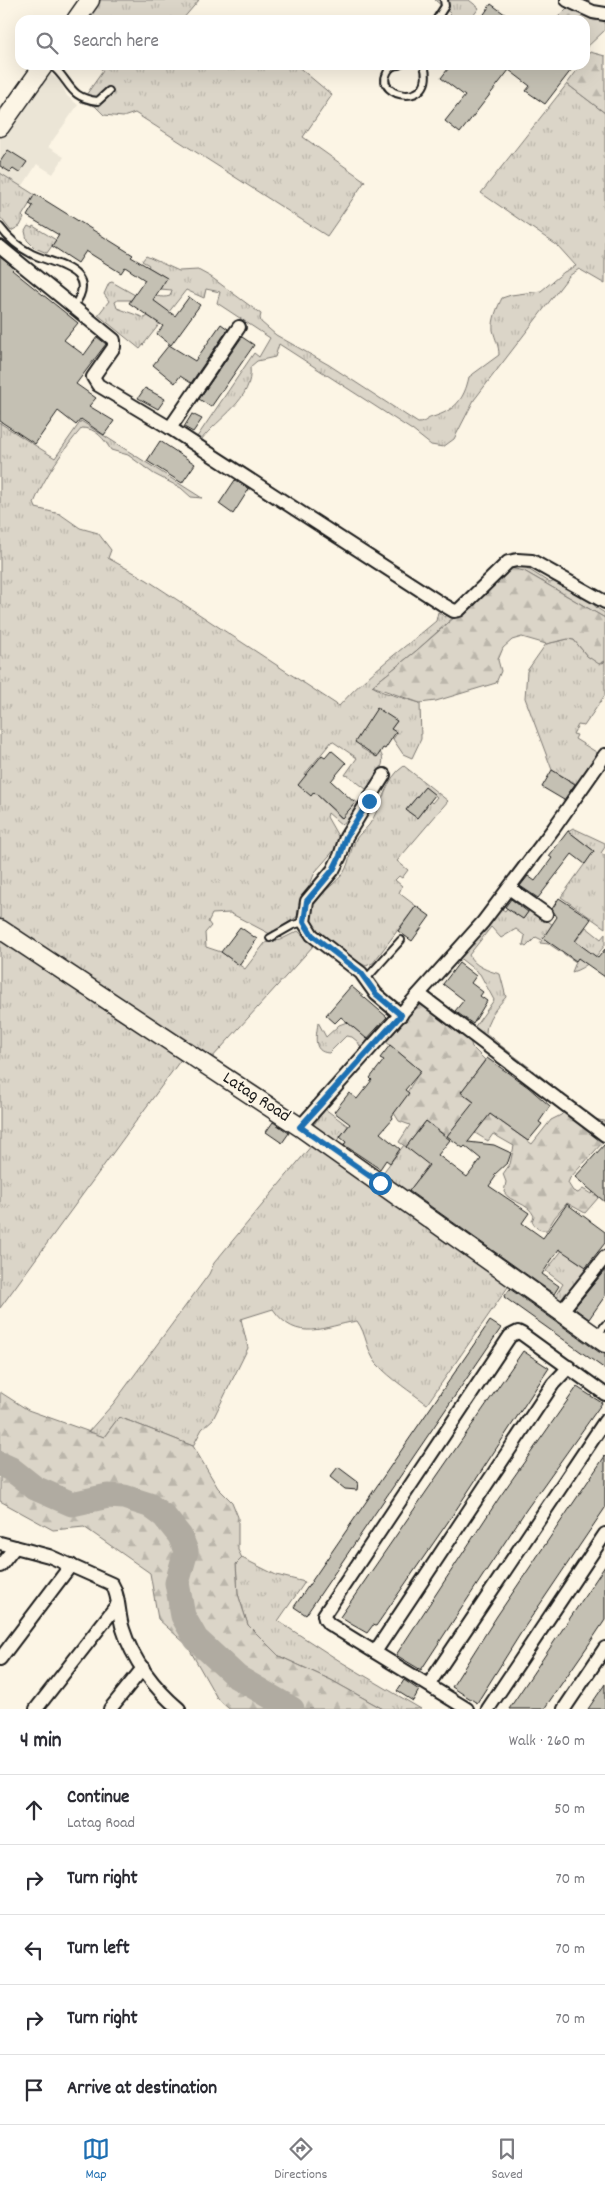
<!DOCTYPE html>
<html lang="en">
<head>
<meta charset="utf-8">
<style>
	:root { --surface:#fff; --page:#f7f7f7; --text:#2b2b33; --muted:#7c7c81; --line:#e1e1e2; --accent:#1f6fb2 }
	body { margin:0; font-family:Dekko,sans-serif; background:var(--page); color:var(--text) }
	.stop { position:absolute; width:15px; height:15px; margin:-11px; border:4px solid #1f6fb2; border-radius:50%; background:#fff }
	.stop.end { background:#1f6fb2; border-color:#fff; box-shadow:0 1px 5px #0008 }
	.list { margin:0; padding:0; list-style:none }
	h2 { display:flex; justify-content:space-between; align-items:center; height:65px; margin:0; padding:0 20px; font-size:21px }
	h2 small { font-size:16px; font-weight:400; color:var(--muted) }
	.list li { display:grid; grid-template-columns:32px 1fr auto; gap:15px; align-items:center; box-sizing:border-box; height:70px; padding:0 20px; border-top:1px solid var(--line) }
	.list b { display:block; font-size:19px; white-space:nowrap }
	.list p { margin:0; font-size:16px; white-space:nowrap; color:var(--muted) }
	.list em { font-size:16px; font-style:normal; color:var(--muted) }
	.icon { flex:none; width:28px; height:28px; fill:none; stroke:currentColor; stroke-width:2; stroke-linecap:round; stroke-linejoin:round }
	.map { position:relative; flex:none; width:605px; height:1709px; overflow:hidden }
	.search { position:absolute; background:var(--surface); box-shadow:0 5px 20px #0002; left:15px; right:15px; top:15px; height:55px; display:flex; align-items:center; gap:12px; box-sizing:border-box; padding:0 18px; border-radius:15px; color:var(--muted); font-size:19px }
	.sheet { height:415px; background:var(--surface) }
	nav { display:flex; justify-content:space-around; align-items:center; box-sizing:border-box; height:70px; border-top:1px solid var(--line); background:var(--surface); font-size:14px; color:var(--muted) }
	nav a { display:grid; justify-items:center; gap:2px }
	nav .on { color:var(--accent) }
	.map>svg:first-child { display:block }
	.built { fill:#ebe5d6 }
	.grass { fill:url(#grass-tufts); stroke:#7c7872; fill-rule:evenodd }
	.forest { fill:url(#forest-firs); stroke:#7c7872 }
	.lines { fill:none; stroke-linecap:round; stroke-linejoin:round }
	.river { stroke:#b0aba1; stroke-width:25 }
	.building { fill:#c4c0b3; stroke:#1c1c1c }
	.lane-casing { stroke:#1c1c1c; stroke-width:10 }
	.street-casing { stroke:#1c1c1c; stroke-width:16 }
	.secondary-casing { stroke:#1c1c1c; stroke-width:21 }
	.lane { stroke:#fcf5e5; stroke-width:6 }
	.street { stroke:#fcf5e5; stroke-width:12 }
	.secondary { stroke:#fcf5e5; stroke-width:18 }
	.route { stroke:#1f6fb2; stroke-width:6 }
	.labels { text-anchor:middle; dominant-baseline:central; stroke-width:4; stroke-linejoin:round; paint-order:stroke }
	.street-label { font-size:18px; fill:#1c1c1c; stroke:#fcf5e5 }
</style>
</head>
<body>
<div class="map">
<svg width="605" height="1709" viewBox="0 0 605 1709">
	<defs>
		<pattern id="grass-tufts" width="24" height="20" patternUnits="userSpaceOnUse" patternTransform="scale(1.25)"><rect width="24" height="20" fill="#dbd5c8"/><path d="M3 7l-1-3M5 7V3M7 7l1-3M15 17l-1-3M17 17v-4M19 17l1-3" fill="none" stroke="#bbb6ab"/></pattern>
		<pattern id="forest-firs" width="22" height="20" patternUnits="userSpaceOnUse" patternTransform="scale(1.25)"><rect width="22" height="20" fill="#dbd5c8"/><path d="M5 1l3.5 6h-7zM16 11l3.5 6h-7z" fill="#bbb6ab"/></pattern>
	</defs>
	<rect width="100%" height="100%" fill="#fcf5e5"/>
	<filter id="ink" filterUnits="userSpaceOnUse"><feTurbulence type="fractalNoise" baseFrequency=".02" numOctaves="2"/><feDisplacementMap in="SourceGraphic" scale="10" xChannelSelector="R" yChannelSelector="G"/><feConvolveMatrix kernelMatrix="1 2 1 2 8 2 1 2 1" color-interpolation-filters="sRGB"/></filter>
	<g filter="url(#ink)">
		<!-- built -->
		<polygon class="built" points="47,72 60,81 67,96 78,105 48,147 64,157 53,174 37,164 22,187 0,173 0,138"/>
		<!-- grass -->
		<g class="grass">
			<polygon points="100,0 199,0 182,20 86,20"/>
			<polygon points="435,0 469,0 479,8 470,20 446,20 451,14"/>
			<polygon points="98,65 296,65 332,95 303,137 365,181 327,236 135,113 123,117 104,115 95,106 81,102 103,71"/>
			<path d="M567,84L605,113V284L579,269L569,276L474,400L454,439L443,447L431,445L412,430L279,344L275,357L257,361L250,367C254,399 218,418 201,440L197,437L254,353L259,357L270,338L217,303L220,292L206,289L204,298L186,290L140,349L98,315L109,301L104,294L109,283L112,282L135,295L131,300H118L115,302L117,308L145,318L148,316L158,323L145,295C154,294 161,299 170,296L172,290L160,289L166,278L148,267L149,265L142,261L146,256L179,271L198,270L211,277L261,314L260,318L261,322L276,335L329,365L418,423C425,423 427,418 433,417C455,410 464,400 469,377L499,355C499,345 495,339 493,330C492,320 497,308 502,298L511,295L541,291L564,272L576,266L558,246L481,193Z"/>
			<polygon points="0,173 35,195 22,216 24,218 20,226 11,231 0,217"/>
			<polygon points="28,226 32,228 33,226 56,240 47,253 35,248 27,240 25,231"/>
			<path d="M81,421L202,498L191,497L181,488L154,474L128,455L111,450C104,439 96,428 82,428C63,450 45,476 34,503L36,508L60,514L80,528L98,533L111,550L108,558L147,580L339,706C368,673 403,649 436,621L438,612L445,617L468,598L505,558L526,563L528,569L550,583L555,581L563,586L576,584L587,590C590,603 594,607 605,613V618L524,571L486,588L416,651L372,686L383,692L420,703L421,739L412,758L403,754L393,739L397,733L391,729L397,721L362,746L361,748L376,757L380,752C389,765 373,779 366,789L349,776L345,775L357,758L332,741L305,774L307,777L298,785L316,794L341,818L355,804L352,800L353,799L360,805L342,825L328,813L327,817L339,838L337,847L315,872L297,917L270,934L230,913L212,914L208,922L211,926L205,933L206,947L221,952L245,969L265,943L280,940L298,931L314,945L211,1059L0,920V423L55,458Z"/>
			<polygon points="568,639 574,640 587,656 603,663 605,661 605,695 584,726 578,725 573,734 577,735 575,739 601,755 580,786 552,770 525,698 527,671 546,644"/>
			<path d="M404,766L448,801L397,861L408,870L402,878L399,876L395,880L402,886L399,893L416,906L373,963L366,966C352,959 313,936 310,920C306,899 334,888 344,872C350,862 350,849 356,839C359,834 365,830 369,825C382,807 385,778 404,766ZM425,787L437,797L432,803L430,801L417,818L406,810Z"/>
			<polygon points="573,828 605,843 605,847 601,853 605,856 605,928 561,897 594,851 568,831"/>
			<path d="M499,907L505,911L507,908L523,919L531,908L575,942L586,927L601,939L605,934V945C596,957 586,968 572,972L576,962L549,944L540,943L542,940L536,937L526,947L523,945L525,936L516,929L501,938L491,927L469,955C474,966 488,971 500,974L506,997C497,1007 486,1019 486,1033C506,1051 528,1065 548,1082C563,1094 584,1120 605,1121V1130L471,1032L494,1000L480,974L457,956Z"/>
			<polygon points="0,939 118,1019 182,1058 0,1308"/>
			<path d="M318,1022L326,1037L339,1025L347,1022L370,1041L363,1052L358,1042L352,1037L346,1036L329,1053C311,1052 317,1034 318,1022Z"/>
			<polygon points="325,1109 348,1126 336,1142 313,1126"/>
			<path d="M312,1145L510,1284L427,1404C411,1392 391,1379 377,1364C366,1351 367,1334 357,1321C324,1326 297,1344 273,1309L241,1319L248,1348L213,1419L202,1429L193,1446L119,1417L104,1437L88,1432L113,1404L209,1274L214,1263Z"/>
			<polygon points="404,1145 429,1164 408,1193 382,1174"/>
			<polygon points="567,1244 570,1256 581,1264 586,1257 594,1262 564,1304 554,1298 563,1284 546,1271"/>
			<polygon points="242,1558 276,1575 305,1582 278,1621 343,1663 421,1709 383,1709 331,1680 279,1656 248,1625 238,1594 236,1564"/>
		</g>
		<!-- forest -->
		<g class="forest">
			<polygon points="569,6 605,17 605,30 585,49 585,20 555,20"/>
			<polygon points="590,52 605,56 605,113 567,84 581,65 585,65 585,59"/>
			<polygon points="511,568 524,571 605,618 605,661 599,664 587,656 574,640 568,639 546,644 522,637 512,640 503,648 498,660 501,671 496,683 436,701 420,703 372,686 416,651"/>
			<path d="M417,1005H424L470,1040L472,1047L485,1060L461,1093L532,1144L551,1120L561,1115L565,1111L605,1140L570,1178L568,1183L573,1191L578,1193L583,1189L591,1194L600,1185L605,1190L585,1213L567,1203L555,1217L547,1230C539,1231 535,1228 532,1221L534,1216C528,1202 510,1203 504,1192L506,1182L503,1174L510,1164L514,1146L493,1134L488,1141L475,1133L480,1126L465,1114L456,1125L459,1128L445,1145L446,1136L426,1121L406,1147L399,1142L410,1125L399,1121L394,1113C405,1098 410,1085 421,1071L385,1041Z"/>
			<polygon points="0,1392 28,1410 104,1437 119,1417 193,1446 218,1488 232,1502 238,1517 238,1550 242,1558 236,1564 238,1594 248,1625 279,1656 331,1680 383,1709 229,1709 217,1698 187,1645 158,1619 150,1573 84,1527 53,1530 0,1501"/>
		</g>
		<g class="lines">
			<!-- river -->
			<polyline class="river" points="0,1464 11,1469 35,1488 72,1504 108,1496 124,1497 149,1505 164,1516 180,1536 186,1551 177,1583 183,1616 196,1639 237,1677 292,1709"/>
		</g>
		<!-- building -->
		<g class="building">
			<polygon points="491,4 513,20 480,20"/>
			<polygon points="451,65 575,65 545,104 526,91 530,86 509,70 460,133 445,121 465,96 441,78"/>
			<polygon points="8,150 27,162 19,173 13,169 10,172 0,166 0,162"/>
			<polygon points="35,194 133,255 131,257 167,278 153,300 175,316 189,297 200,305 171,345 157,334 163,326 129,303 145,280 125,267 121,273 86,251 78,263 52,246 59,235 27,216 33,206 29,204"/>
			<polygon points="0,257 14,268 12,270 78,323 64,340 84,355 97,337 106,344 76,384 96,398 89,406 114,421 104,435 81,419 76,425 58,411 35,444 0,421"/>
			<polygon points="221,324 228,329 191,383 180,376 175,383 153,365 169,345 195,361"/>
			<polygon points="242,337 254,345 211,407 199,399"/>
			<polygon points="145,388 165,399 158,409 138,398"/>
			<polygon points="192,414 202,419 193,432 184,427"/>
			<polygon points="160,441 195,464 182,483 147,461"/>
			<polygon points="235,480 249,489 233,514 219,504"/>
			<polygon points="377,708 397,721 391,729 396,732 385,749 383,748 377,757 355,742"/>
			<polygon points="331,750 346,763 331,781 355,803 342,818 314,792 311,796 298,785 322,755 325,757"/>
			<polygon points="552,770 575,784 564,800 542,787"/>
			<polygon points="425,787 435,795 417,818 406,810"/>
			<polygon points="568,831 594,851 585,864 572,854 538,898 520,886 528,876 535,881 552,858 549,856"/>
			<polygon points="559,898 591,919 575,941 598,958 605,949 605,977 578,958 576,961 543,938 557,917 552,909"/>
			<polygon points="511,899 528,912 523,919 505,907"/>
			<polygon points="416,906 430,916 412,941 398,931"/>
			<polygon points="240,927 257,939 239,965 221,952"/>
			<polygon points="459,963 476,976 471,983 483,992 480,996 487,1001 473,1024 455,1011 464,1000 443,984"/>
			<polygon points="351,986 387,1017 367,1039 341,1017 335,1023 326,1015"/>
			<polygon points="390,1045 421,1071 405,1090 409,1093 392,1116 393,1118 380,1133 400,1149 390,1163 386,1160 380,1169 344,1145 346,1142 340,1137 350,1124 334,1112 349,1093 357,1099 372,1080 370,1078 384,1060 380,1058"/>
			<polygon points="487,1058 528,1087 550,1106 539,1122 542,1124 528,1141 490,1114 468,1142 494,1145 511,1153 508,1162 494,1175 496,1176 489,1186 529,1213 522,1223 543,1238 567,1204 605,1232 605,1243 586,1267 559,1249 542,1274 559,1286 554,1294 409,1191 429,1165 406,1147 426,1121 450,1140 438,1155 467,1177 481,1159 465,1146 463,1148 447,1136 474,1102 461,1092"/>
			<polygon points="273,1122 289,1133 282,1143 266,1132"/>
			<polygon points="605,1144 605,1202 575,1177"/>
			<polygon points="605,1270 605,1296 589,1319 574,1308"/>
			<polygon points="510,1289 599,1352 605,1354 605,1369 504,1297"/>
			<polygon points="490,1321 501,1328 306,1615 294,1607"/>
			<polygon points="523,1351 549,1368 450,1519 376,1626 373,1625 367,1633 351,1624 340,1617"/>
			<polygon points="577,1387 602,1403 526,1510 421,1670 396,1655 499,1498"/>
			<polygon points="605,1456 605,1508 524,1628 477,1703 452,1687 497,1616"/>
			<polygon points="338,1467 358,1482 357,1490 345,1489 330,1477"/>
			<polygon points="605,1566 605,1620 587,1647 544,1709 509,1709"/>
			<polygon points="404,1680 419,1690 413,1701 397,1691"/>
			<polygon points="605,1684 605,1709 588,1709"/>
		</g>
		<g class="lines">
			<!-- lane casing -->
			<g class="lane-casing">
				<g id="lane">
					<polyline points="436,20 445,6 444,0"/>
					<path d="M51,65C71,80 67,98 98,101L109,91"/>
					<path d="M399,65C393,65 389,68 387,73C374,98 437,109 424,65"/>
					<path d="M0,227C8,238 20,248 32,254C53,264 102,270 73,307"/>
					<polyline points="270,938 293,925 304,922"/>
					<polyline points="366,979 401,940"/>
					<polyline points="597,1336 605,1325"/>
				</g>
			</g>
			<!-- street casing -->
			<g class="street-casing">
				<g id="street">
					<polyline points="567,0 593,12 605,14"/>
					<polyline points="0,247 114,340 114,347 93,377 98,385 170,428 442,604 454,611 459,610 508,562 517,560 532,561 605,602"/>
					<polyline points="170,428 239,327"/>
					<polyline points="384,775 346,837 340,856 333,870 307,901 304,922 312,935 361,973 376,994 401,1015"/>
					<polyline points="509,888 546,914"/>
					<polyline points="419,994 605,1135"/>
					<polyline points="300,1127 483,922 554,828 605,755"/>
					<polyline points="561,1312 605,1257"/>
					<path d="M0,1543L49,1556L112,1584C120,1597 118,1615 123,1629C132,1659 155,1689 179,1709"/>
					<polyline points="0,1566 15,1547"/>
					<polyline points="375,1652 553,1384 569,1367"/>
					<polyline points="0,1659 71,1565"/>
					<polyline points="429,1684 605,1421"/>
					<polyline points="36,1709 117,1605"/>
					<polyline points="110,1709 143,1668"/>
					<polyline points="467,1709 329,1624 325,1619 324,1615 510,1336 518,1332 522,1334 605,1394"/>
					<polyline points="488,1709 605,1534"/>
					<polyline points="564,1709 605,1648"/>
				</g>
			</g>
			<!-- secondary casing -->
			<g class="secondary-casing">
				<g id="secondary">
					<polyline points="76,20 90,0"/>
					<polyline points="0,127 44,65"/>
					<polyline points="0,929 300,1127 605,1343"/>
				</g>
			</g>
			<!-- lane -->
			<use href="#lane" class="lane"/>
			<!-- street -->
			<use href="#street" class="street"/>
			<!-- secondary -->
			<use href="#secondary" class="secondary"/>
		</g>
	</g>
	<g class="lines" filter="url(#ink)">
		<!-- route -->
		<polyline class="route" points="369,801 346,837 340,856 333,870 307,901 304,922 312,935 361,973 376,994 401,1015 300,1127 380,1183"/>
	</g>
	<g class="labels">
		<!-- street labels -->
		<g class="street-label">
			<text transform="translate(256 1098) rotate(33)">Latag Road</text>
		</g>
	</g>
</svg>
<div class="stop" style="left:380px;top:1183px"></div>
<div class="stop end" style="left:369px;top:801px"></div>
<div class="search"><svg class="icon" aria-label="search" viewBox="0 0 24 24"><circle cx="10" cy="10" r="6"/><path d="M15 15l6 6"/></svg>Search here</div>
</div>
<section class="sheet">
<h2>4 min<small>Walk · 260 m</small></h2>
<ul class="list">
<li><svg class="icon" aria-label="ahead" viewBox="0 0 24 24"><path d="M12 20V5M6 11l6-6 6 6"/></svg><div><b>Continue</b><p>Latag Road</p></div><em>50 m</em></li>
<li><svg class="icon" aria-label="right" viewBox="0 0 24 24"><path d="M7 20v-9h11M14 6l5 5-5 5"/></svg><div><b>Turn right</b></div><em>70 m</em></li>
<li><svg class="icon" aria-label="left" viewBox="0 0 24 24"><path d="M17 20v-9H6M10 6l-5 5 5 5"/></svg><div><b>Turn left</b></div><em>70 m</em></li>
<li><svg class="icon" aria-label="right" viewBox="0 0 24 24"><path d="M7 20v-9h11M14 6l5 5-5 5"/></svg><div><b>Turn right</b></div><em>70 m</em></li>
<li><svg class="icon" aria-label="arrive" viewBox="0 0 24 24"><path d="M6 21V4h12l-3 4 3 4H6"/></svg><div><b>Arrive at destination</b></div></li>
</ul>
</section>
<nav>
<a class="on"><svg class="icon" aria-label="map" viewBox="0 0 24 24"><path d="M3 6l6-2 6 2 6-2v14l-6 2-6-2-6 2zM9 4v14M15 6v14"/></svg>Map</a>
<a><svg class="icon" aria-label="directions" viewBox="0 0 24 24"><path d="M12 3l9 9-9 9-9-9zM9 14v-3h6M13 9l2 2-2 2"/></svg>Directions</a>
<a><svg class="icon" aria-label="saved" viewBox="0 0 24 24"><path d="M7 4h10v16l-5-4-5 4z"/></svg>Saved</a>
</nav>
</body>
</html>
